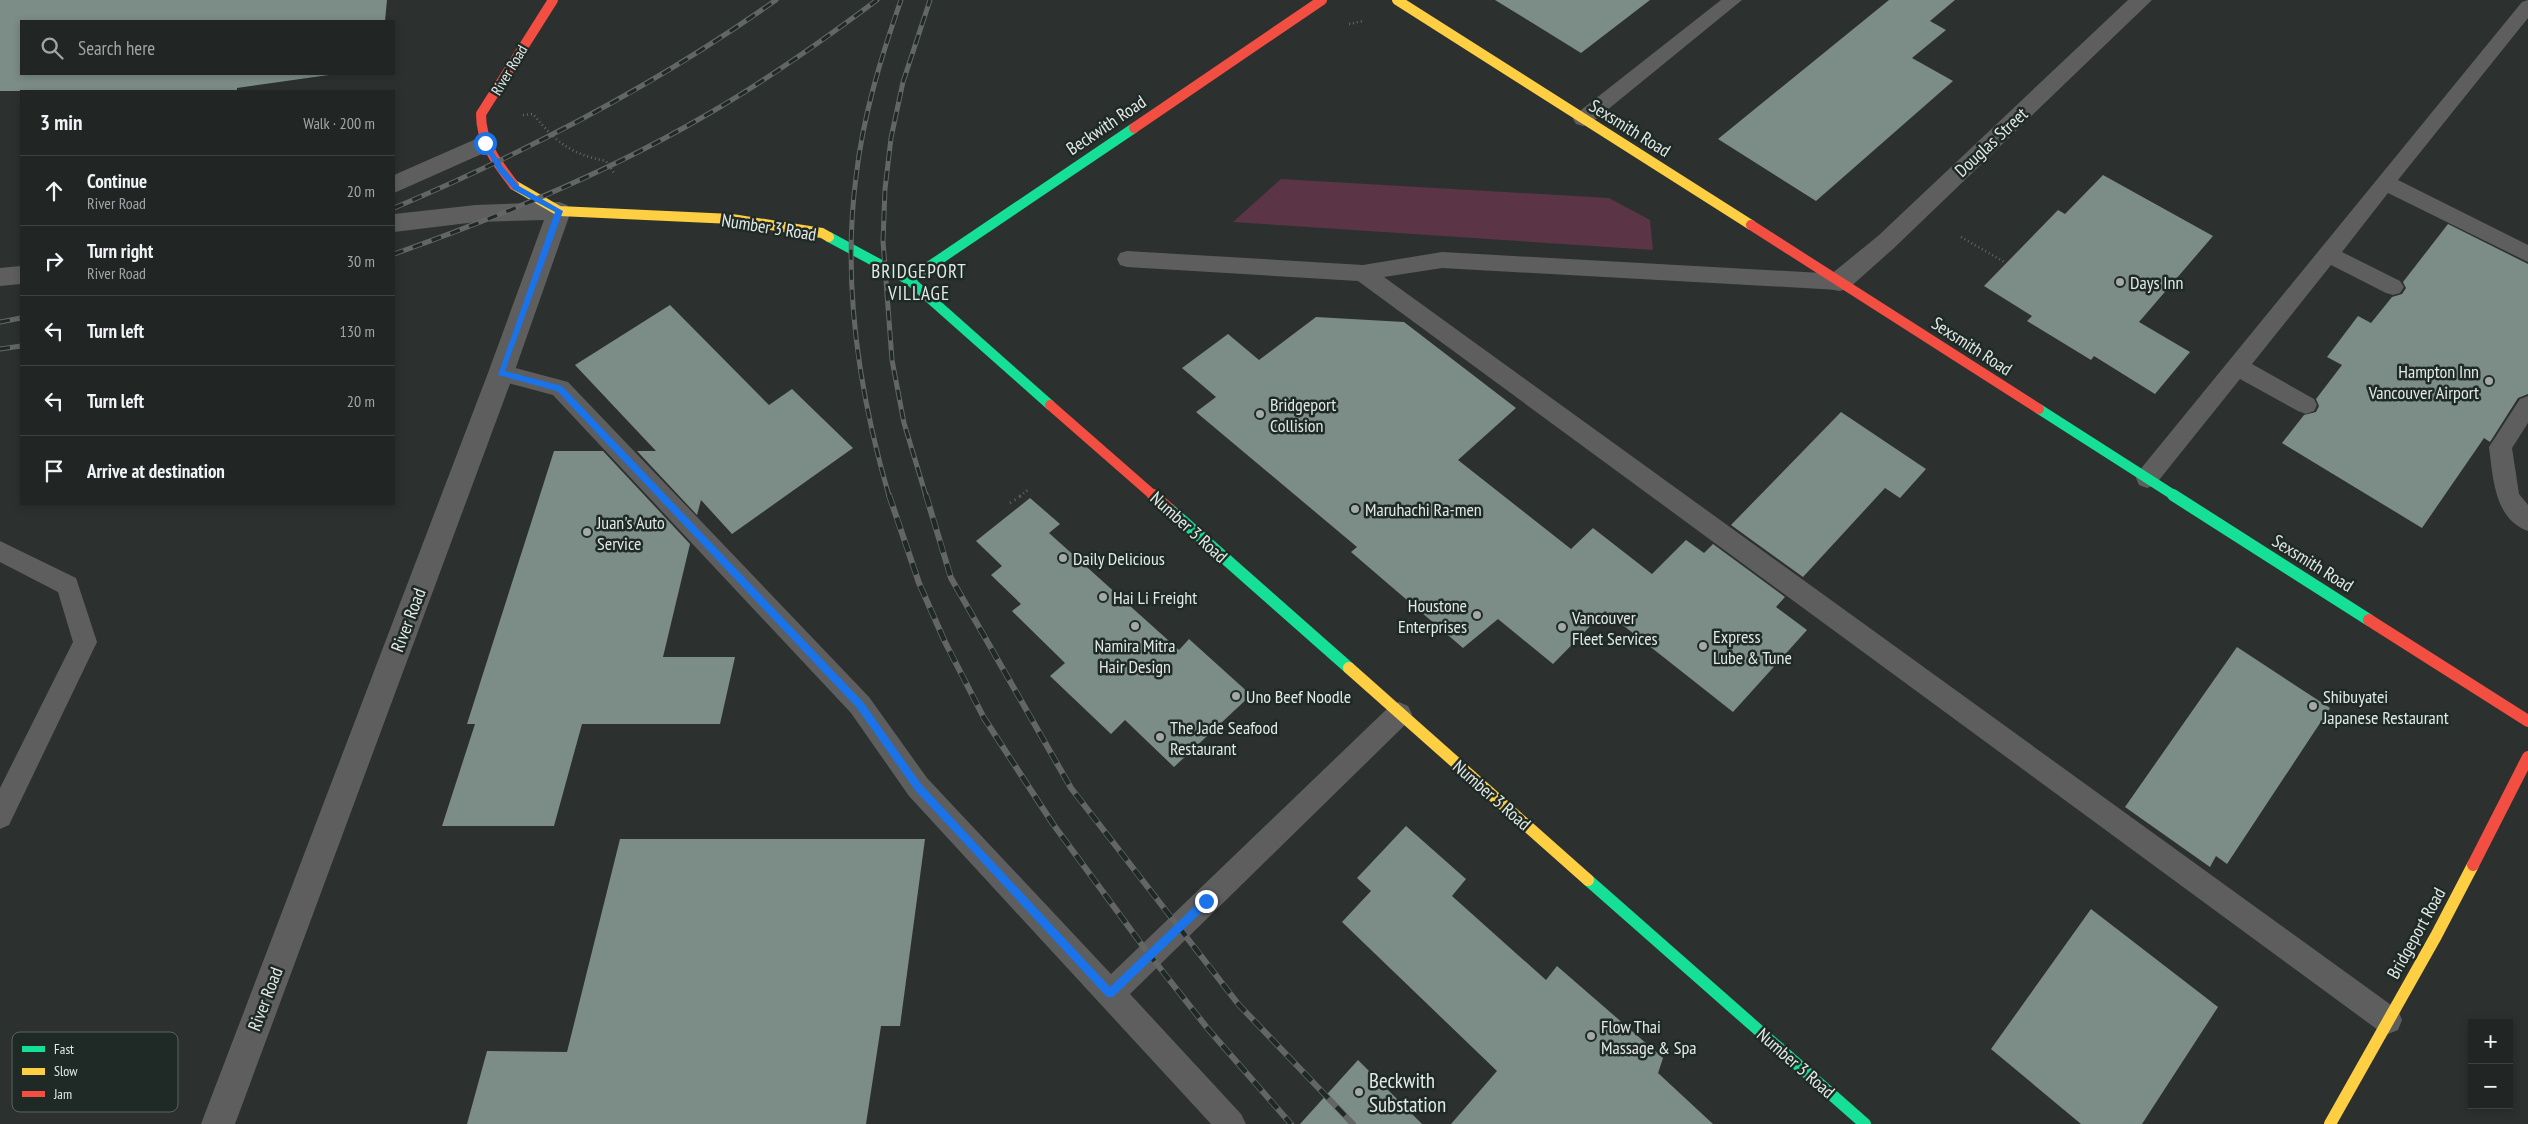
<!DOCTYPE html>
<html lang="en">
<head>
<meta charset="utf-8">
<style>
	:root { --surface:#212523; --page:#292d2b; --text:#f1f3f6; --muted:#a2a5a6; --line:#3e4241 }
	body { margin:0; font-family:"PT Sans Narrow",sans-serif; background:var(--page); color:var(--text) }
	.controls { position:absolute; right:15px; bottom:15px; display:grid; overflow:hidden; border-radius:0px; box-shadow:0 2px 8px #0003 }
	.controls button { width:45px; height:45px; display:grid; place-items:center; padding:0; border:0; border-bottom:1px solid var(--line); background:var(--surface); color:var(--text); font:25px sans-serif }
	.stop { position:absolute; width:15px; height:15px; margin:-11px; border:4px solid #1a73e8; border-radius:50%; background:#fff }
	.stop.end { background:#1a73e8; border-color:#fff; box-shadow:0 1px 5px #0008 }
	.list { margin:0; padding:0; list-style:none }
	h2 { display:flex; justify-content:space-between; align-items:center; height:65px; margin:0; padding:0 20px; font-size:21px }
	h2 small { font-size:16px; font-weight:400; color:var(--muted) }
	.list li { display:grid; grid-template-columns:32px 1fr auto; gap:15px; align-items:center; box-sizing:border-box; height:70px; padding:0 20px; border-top:1px solid var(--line) }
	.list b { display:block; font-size:19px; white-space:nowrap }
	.list p { margin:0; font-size:16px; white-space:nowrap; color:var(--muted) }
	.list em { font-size:16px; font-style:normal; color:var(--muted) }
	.icon { flex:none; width:28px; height:28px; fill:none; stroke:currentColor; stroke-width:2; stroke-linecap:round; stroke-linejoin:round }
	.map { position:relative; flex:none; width:2528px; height:1124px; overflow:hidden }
	.search { position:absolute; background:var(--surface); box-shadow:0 2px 8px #0003; left:20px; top:20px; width:375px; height:55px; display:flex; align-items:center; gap:12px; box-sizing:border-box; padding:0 18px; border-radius:0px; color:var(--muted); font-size:19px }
	.panel { position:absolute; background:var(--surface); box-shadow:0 2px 8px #0003; left:20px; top:90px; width:375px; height:415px; border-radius:0px }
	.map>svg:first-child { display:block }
	.green { fill:#5b3445 }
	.building { fill:#7c8c87 }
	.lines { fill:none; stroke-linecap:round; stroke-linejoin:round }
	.path-far1 { stroke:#656766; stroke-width:2.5; stroke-dasharray:1 3; stroke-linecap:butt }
	.path { stroke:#656766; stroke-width:3; stroke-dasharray:1 4.5; stroke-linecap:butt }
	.lane { fill:#5e5e5e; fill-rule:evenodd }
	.street { fill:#5e5e5e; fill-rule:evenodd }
	.fast-far1 { stroke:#16e098; stroke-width:10 }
	.fast { stroke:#16e098; stroke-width:12 }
	.slow-far1 { stroke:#ffcf43; stroke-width:10 }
	.slow { stroke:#ffcf43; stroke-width:12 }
	.jam-far1 { stroke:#f24e42; stroke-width:10 }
	.jam { stroke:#f24e42; stroke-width:12 }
	.rail-far1-casing { stroke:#636665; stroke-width:5 }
	.rail-casing { stroke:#636665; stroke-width:6 }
	.rail-far1 { stroke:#1f2a26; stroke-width:3; stroke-dasharray:10; stroke-linecap:butt }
	.rail { stroke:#1f2a26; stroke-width:4.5; stroke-dasharray:12; stroke-linecap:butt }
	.route { fill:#1a73e8 }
	.poi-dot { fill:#a2a9a6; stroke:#1f2a26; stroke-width:2 }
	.labels { text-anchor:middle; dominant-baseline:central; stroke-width:5; stroke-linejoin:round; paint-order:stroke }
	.far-street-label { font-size:15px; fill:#e2e9e6; stroke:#1f2a26 }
	.street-label { font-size:18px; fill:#e2e9e6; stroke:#1f2a26 }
	.poi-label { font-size:18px; fill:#e2e9e6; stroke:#1f2a26; text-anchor:start }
	.neighbourhood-label { font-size:19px; letter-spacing:1px; fill:#e2e9e6; stroke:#1f2a26 }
	.near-poi-label { font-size:21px; fill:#e2e9e6; stroke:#1f2a26; text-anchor:start }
	.key { fill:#1f2a26; stroke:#5a6360; stroke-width:1 }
	.key-label { font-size:14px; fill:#e2e9e6 }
</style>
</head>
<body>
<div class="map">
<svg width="2528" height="1124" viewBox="0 0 2528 1124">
	<rect width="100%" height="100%" fill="#2c312f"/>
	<!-- green -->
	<polygon class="green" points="1281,179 1609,198 1650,220 1653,250 1233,222"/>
	<!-- building -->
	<g class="building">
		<polygon points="0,0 387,0 385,21 21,21 21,74 336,74 237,88 237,91 0,91"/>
		<polygon points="1495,0 1650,0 1581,53"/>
		<polygon points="1889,0 1955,0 1930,21 1946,30 1912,58 1953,81 1816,201 1718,139"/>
		<polygon points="2103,175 2213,236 2139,322 2190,352 2155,394 2094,356 2091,360 2027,321 2032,316 1984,286 2058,210 2065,214"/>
		<polygon points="2448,224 2528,264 2528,394 2518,398 2490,442 2484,438 2422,528 2282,443 2304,415 2316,412 2319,406 2316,399 2342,365 2327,357 2358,316 2371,323 2392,297 2402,294 2406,288 2403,282"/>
		<polygon points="670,305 769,405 792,389 853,448 732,534 701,500 697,515 637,451 656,451 575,365"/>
		<polygon points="1316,317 1404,322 1516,408 1458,460 1571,549 1593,528 1652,574 1686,540 1704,553 1713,544 1785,597 1776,607 1807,630 1733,712 1605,611 1553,664 1498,619 1463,648 1351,552 1357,547 1196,412 1216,397 1182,368 1228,334 1259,360"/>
		<polygon points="1841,412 1926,469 1900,498 1885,488 1803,577 1731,525"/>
		<polygon points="554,451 603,451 690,544 663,657 735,657 720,724 582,724 554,826 442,826 475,724 467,724"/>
		<polygon points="1030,498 1060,524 1049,533 1179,650 1189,639 1251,695 1174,767 1125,720 1111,734 1050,676 1065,663 1012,611 1021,604 991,575 1002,566 976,541"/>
		<polygon points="2237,647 2330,708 2227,864 2216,856 2210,867 2125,807"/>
		<polygon points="1406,826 1466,879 1452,896 1546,980 1557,966 1663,1058 1658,1073 1713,1124 1451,1124 1497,1071 1342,922 1371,891 1357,878"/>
		<polygon points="620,839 925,839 900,1026 881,1026 866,1124 467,1124 487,1051 567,1052"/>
		<polygon points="2091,909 2218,1007 2142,1124 2081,1124 1991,1049"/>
		<polygon points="1358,1060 1422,1124 1300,1124"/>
	</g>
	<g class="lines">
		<!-- path-far1 -->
		<g class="path-far1">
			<polyline points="1349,24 1363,21"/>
			<path d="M523,115L533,114C556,142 570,154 606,161L614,173"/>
			<polyline points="1961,237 2006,263"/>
			<polyline points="1020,496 1028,490"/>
		</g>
		<!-- path -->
		<polyline class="path" points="1010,503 1022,495"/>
		<!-- lane -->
		<g class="lane">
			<polygon points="1721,0 1742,0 1590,124 1583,126 1576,124 1573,119 1576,114"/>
			<polygon points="2528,0 2528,18 2398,180 2528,245 2528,262 2388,193 2342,252 2400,281 2404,287 2400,293 2393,295 2386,293 2331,265 2252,364 2314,399 2317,405 2314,411 2306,414 2298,411 2240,379 2155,485 2147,488 2139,485 2136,478 2139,471 2522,2"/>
			<polygon points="1127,251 1363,265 1442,252 1839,274 1846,276 1849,282 1846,288 1839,290 1442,268 1384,277 2398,1010 2402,1020 2398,1030 2388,1034 2378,1030 1358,281 1127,267 1120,265 1117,259 1120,253"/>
			<polygon points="501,364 568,382 869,697 927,778 1111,974 1390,706 1399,702 1408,706 1412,714 1408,722 1130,994 1241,1114 1246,1124 1211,1124 909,796 851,713 553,395 493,379 490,373 493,367"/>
			<path d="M2528,396V423L2512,448L2519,494L2528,505V531C2494,519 2493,477 2489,447L2520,399Z"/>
			<polygon points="0,541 76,578 97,642 9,825 0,829 0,788 73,642 58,592 0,562"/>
		</g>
		<!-- street -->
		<g class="street">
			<polygon points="2128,0 2152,0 1894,248 1848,289 1839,291 1830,289 1827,282 1830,275 1878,236"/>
			<polygon points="485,135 493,137 496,143 493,149 394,193 394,175"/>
			<polygon points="559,202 567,205 571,211 514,373 235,1124 201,1124 488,373 544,220 476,222 394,232 394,214 476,205"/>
			<polygon points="21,266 21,284 0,286 0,268"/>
		</g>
		<!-- fast-far1 -->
		<g class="fast-far1">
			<polyline points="829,237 909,280 1050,405"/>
			<polyline points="909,280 1134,128"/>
			<polyline points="2039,409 2175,496"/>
		</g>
		<!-- fast -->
		<g class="fast">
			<polyline points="2173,495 2369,620"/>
			<polyline points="1169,509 1349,668"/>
			<polyline points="1588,880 1865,1124"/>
		</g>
		<!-- slow-far1 -->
		<g class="slow-far1">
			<polyline points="1397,0 1751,225"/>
			<polyline points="514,185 559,211 732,219 822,233 829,237"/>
		</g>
		<!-- slow -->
		<g class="slow">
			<polyline points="1349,668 1588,880"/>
			<polyline points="2330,1124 2436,936 2473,865"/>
		</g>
		<!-- jam-far1 -->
		<g class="jam-far1">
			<polyline points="1134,128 1322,0"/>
			<path d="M514,185C497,163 481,143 481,114L553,0"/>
			<polyline points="1751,225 2039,409"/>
			<polyline points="1050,405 1154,496"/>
		</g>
		<!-- jam -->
		<g class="jam">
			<polyline points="1153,495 1169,509"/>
			<polyline points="2369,620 2528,721"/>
			<polyline points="2473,865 2528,757"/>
		</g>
		<!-- rail-far1 casing -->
		<g class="rail-far1-casing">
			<g id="rail-far1">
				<path d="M394,208C529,151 656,85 776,0"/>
				<path d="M394,254C502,216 609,172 708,114C767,80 822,41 877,0"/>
				<polyline points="0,322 21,318"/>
				<polyline points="0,349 21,346"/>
				<path d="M889,496C859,393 842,284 856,177C863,116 881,57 901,0"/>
				<polyline points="926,496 904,423 892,360 883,241 885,189 891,138 903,82 930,0"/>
			</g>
		</g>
		<!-- rail casing -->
		<g class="rail-casing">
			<g id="rail">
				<polyline points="889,495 919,583 945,642 984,718 1053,824 1145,949 1208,1029 1291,1124"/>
				<polyline points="926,495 951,578 1071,788 1239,1005 1353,1124"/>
			</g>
		</g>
		<!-- rail-far1 -->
		<use href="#rail-far1" class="rail-far1"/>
		<!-- rail -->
		<use href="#rail" class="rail"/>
	</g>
	<!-- route -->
	<polygon class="route" points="482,142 487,142 503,167 519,186 563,211 505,371 562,386 863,702 921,784 1110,987 1203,898 1210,898 1210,904 1113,997 1107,997 915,790 857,708 557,391 498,375 555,212 514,190 498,171"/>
	<!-- markers -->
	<g class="poi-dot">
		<circle cx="2120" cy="282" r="5"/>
		<circle cx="2489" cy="381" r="5"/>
		<circle cx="1260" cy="414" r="5"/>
		<circle cx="1355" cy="509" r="5"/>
		<circle cx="587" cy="532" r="5"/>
		<circle cx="1063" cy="558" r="5"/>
		<circle cx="1103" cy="597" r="5"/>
		<circle cx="1477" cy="615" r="5"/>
		<circle cx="1135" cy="626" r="5"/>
		<circle cx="1562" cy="627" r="5"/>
		<circle cx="1703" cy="646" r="5"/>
		<circle cx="1236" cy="696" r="5"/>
		<circle cx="2313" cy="706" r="5"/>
		<circle cx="1160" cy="737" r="5"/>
		<circle cx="1591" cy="1036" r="5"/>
		<circle cx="1359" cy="1092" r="5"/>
	</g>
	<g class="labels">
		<!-- far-street labels -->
		<g class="far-street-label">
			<text transform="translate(509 70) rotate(-59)">River Road</text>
		</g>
		<!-- street labels -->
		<g class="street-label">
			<text transform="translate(1106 125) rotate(-34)">Beckwith Road</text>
			<text transform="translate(1630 128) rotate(32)">Sexsmith Road</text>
			<text transform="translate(1991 142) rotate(-43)">Douglas Street</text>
			<text transform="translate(769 227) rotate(9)">Number 3 Road</text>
			<text transform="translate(1972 346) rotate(33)">Sexsmith Road</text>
			<text transform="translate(1189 527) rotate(42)">Number 3 Road</text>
			<text transform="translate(2313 563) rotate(32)">Sexsmith Road</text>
			<text transform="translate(408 620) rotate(-69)">River Road</text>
			<text transform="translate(1492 795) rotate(41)">Number 3 Road</text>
			<text transform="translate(2416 933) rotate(-61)">Bridgeport Road</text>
			<text transform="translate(265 999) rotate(-69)">River Road</text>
			<text transform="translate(1796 1063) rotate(41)">Number 3 Road</text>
		</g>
		<!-- poi labels -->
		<g class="poi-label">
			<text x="2130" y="282">Days Inn</text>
			<text x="2479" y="371" text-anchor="end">Hampton Inn<tspan x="2479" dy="21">Vancouver Airport</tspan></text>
			<text x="1270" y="404">Bridgeport<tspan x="1270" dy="21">Collision</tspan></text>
			<text x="1365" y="509">Maruhachi Ra-men</text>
			<text x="597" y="522">Juan's Auto<tspan x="597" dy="21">Service</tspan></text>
			<text x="1073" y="558">Daily Delicious</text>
			<text x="1113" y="597">Hai Li Freight</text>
			<text x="1467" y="605" text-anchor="end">Houstone<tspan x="1467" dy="21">Enterprises</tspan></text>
			<text x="1572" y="617">Vancouver<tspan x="1572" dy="21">Fleet Services</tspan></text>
			<text x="1713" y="636">Express<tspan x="1713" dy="21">Lube &amp; Tune</tspan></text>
			<text x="1135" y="645" text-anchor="middle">Namira Mitra<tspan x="1135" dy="21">Hair Design</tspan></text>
			<text x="1246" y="696">Uno Beef Noodle</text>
			<text x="2323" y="696">Shibuyatei<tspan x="2323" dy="21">Japanese Restaurant</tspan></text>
			<text x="1170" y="727">The Jade Seafood<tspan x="1170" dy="21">Restaurant</tspan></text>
			<text x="1601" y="1026">Flow Thai<tspan x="1601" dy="21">Massage &amp; Spa</tspan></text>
		</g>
		<!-- neighbourhood labels -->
		<g class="neighbourhood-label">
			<text x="919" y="271">BRIDGEPORT<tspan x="919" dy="22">VILLAGE</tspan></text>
		</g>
		<!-- near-poi labels -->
		<g class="near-poi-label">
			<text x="1369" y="1080">Beckwith<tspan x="1369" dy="24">Substation</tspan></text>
		</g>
	</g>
	<!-- legend -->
	<rect x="12" y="1032" width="166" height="80" rx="8" class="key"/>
	<rect x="22" y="1046" width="23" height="6" fill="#16e098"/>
	<rect x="22" y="1068" width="23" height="7" fill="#ffcf43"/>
	<rect x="22" y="1091" width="23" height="6" fill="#f24e42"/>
	<g class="key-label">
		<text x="54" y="1054">Fast</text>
		<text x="54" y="1076">Slow</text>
		<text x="54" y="1099">Jam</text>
	</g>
</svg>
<div class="controls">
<button>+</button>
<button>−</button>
</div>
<div class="stop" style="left:485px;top:143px"></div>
<div class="stop end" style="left:1206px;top:901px"></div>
<div class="search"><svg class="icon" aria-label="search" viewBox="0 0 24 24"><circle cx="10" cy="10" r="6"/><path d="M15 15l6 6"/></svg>Search here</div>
<section class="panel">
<h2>3 min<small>Walk · 200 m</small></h2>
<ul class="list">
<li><svg class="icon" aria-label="ahead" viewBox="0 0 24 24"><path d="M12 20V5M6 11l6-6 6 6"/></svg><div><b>Continue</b><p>River Road</p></div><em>20 m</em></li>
<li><svg class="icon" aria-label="right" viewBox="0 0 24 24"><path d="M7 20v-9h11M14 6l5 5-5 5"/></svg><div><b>Turn right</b><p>River Road</p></div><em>30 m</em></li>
<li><svg class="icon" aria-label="left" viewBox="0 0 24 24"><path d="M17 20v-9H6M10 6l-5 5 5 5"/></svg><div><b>Turn left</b></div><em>130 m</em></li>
<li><svg class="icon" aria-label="left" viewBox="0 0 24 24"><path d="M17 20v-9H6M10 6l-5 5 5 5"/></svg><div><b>Turn left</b></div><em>20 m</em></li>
<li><svg class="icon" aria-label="arrive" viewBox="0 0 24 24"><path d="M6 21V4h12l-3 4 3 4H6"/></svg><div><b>Arrive at destination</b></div></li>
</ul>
</section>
</div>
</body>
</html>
